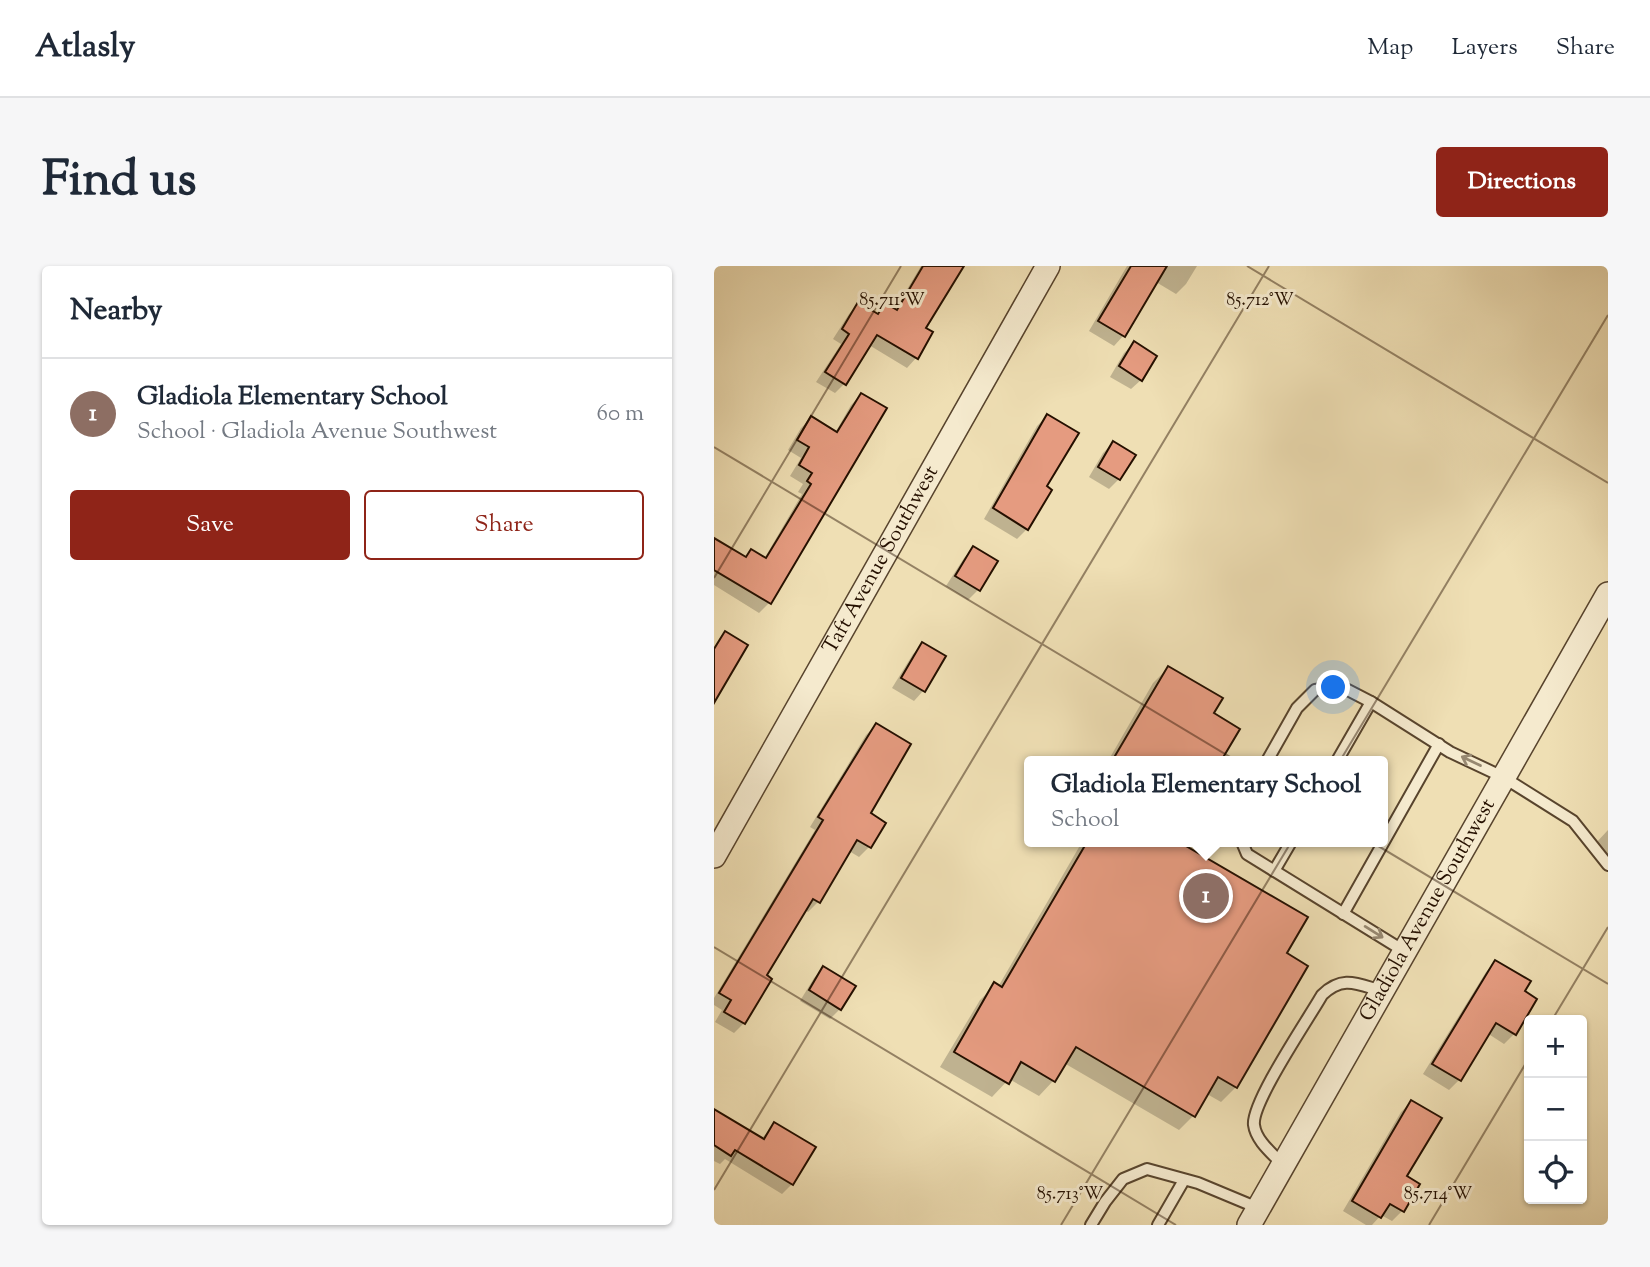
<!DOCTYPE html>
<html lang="en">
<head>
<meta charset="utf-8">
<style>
	:root { --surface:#fff; --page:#f6f6f7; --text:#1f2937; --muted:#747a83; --line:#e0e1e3; --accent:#8f2418 }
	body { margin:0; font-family:"Sorts Mill Goudy",serif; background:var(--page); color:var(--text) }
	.controls { position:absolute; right:21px; bottom:21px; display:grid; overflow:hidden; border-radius:7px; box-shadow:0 2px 5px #0004 }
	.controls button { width:63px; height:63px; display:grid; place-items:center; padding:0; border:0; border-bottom:2px solid var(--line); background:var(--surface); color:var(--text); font:35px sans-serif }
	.you { position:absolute; left:620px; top:422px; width:24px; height:24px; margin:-18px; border:5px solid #fff; border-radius:50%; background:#1a73e8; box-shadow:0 0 0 10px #1a73e833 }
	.badge { display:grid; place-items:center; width:46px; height:46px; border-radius:50%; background:var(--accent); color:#fff; font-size:23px; font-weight:700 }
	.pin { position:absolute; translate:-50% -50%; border:4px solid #fff; box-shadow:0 2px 7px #0006 }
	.popup { position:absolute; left:310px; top:490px; width:364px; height:91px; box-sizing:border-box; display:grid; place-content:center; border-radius:7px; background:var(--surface); filter:drop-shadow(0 2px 5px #0005); font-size:23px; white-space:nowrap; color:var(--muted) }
	.popup b { font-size:26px; color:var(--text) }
	.popup::after { content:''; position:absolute; left:50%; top:100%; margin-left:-14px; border:14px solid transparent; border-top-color:var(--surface) }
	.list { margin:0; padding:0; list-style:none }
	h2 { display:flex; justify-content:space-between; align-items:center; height:91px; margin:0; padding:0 28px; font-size:30px }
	h2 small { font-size:23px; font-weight:400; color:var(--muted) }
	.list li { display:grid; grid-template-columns:46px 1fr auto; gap:21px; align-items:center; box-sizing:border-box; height:112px; padding:0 28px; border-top:2px solid var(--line) }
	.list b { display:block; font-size:26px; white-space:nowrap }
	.list p { margin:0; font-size:23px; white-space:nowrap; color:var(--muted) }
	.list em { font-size:23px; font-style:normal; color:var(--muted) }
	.actions { display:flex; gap:14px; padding:21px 28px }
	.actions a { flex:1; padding:16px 0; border:2px solid var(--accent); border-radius:7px; text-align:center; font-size:24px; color:var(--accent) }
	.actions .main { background:var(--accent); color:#fff }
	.icon { flex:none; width:38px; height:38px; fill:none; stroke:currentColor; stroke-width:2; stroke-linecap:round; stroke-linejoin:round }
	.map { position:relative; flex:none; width:894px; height:959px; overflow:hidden; border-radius:7px }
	header { display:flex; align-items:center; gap:42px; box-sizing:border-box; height:98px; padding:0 35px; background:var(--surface); border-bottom:2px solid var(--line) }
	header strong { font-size:33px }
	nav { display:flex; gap:38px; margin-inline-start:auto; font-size:24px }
	.intro { display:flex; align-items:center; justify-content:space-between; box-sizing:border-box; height:168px; padding:0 42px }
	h1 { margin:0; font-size:49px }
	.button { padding:18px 32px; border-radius:7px; background:var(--accent); color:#fff; font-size:24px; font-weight:700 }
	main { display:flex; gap:42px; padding:0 42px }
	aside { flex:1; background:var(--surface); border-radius:7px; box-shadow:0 2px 5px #0004 }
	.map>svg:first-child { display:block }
	.shadow { fill:#0003 }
	.building { fill:#e59b80; stroke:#251000; stroke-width:2 }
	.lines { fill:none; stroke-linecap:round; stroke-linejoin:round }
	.service-casing { stroke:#58442d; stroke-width:14 }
	.minor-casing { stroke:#58442d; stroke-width:26 }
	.service { stroke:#f5eace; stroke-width:10 }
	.minor { stroke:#f5eace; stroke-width:23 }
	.oneway { stroke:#978871 }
	.ticks { fill:none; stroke:#251000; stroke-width:2; stroke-opacity:0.45 }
	.labels { text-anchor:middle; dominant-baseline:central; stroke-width:6; stroke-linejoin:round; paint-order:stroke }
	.street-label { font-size:21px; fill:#251000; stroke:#f5eace }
	.ticks-label { font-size:18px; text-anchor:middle; fill:#251000; stroke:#f5eace; stroke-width:6; stroke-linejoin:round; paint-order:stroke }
</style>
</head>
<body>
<header>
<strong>Atlasly</strong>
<nav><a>Map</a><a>Layers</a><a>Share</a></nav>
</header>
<div class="intro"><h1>Find us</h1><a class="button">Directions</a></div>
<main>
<aside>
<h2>Nearby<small></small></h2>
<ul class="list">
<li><span class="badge" style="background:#8d6e63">1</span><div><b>Gladiola Elementary School</b><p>School · Gladiola Avenue Southwest</p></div><em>60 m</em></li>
</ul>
<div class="actions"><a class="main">Save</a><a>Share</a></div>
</aside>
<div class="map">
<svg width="894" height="959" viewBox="0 0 894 959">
	<rect width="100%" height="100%" fill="#efdfb4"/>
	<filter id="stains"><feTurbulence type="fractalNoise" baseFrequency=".00286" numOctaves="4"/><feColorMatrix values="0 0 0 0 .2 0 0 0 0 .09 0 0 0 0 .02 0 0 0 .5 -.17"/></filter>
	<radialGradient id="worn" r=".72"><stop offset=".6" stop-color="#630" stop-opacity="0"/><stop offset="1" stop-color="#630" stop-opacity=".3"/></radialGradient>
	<!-- shadow -->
	<g class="shadow">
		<polygon points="207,0 247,0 210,62 217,67 202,92 193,102 155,79 130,118 121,127 102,116 127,78 119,73 135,48 144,38 162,49 171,39 180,45"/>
		<polygon points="413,0 483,0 472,18 462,28 442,16 409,70 400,80 375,65"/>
		<polygon points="420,77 427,114 417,123 396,111 410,87"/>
		<polygon points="147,129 55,337 45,347 0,319 0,274 30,292 37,285 50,293 88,228 84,226 89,218 76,210 87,192 74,184 87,162 97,152 121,167 137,139"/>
		<polygon points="333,150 330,221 313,263 303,273 270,253 323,160"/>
		<polygon points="399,177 405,213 395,223 375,211 389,187"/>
		<polygon points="260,282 264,324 254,334 232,320 250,292"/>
		<polygon points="209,378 209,425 200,435 178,422 199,388"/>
		<polygon points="454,402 498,448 524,463 505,495 394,495 439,417"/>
		<polygon points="162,459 154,548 155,581 145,591 135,585 104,636 94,646 91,644 51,710 56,713 30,757 20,767 1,756 8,744 0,739 0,732 101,564 96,561 152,469"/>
		<polygon points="894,564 894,595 881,578"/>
		<polygon points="368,576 462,576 592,652 571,688 522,821 507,836 493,828 480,849 465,864 350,797 339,815 325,830 295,813 278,831 226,801 266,734 281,719 284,721"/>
		<polygon points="782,696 808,726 800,768 790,778 773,767 745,814 735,824 709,808 772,706"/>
		<polygon points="110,702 126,743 116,753 86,735 100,712"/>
		<polygon points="697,836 690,911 704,919 688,945 678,955 667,949 658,959 652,959 629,945 687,846"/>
		<polygon points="0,845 47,873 61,858 78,918 68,928 11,893 6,898 0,895"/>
	</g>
	<!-- building -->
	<g class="building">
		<polygon points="209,0 250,0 212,62 219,66 204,93 163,69 132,119 111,106 135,68 128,63 144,36 164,48 171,37 183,44"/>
		<polygon points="417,0 453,0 411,71 384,55"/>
		<polygon points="420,75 443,90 428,115 405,100"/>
		<polygon points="147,127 173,142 57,338 0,304 0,272 32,291 37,283 52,292 97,218 93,215 98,207 85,199 95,181 83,174 97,150 123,166"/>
		<polygon points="333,148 365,167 333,220 338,224 314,264 279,242"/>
		<polygon points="399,175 422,189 406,214 384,201"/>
		<polygon points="259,280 284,295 266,325 241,310"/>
		<polygon points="11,365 34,379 0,437 0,383"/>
		<polygon points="208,376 232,390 211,426 187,412"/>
		<polygon points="454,400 509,432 500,447 526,463 507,495 398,495"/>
		<polygon points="162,457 197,478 157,547 172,557 157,582 143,574 106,637 99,633 53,709 58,713 31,758 10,746 17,734 5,727 109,554 104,551"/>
		<polygon points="373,576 465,576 594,651 573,687 594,700 523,822 504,811 481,851 362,781 341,816 307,796 295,818 240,786 280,716 288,721"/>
		<polygon points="781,694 817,715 811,725 823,733 802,769 782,757 747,815 718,798"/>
		<polygon points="109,700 142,720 127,744 95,724"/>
		<polygon points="697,834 728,852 693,910 706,918 690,946 676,938 667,952 638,935"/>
		<polygon points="0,843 50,873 60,856 102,881 79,919 21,884 17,890 0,879"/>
	</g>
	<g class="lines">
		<!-- service casing -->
		<g class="service-casing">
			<g id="service">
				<polyline points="553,495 583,442 601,424 626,420 657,436 736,486 789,511 859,555 894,599"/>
				<polyline points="623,495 657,436"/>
				<polyline points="528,576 533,588 690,685"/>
				<polyline points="560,605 577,576"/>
				<polyline points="629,648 725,478"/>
				<path d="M569,899C559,888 542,875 540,859C537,837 595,752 608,729C629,709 643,718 668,725"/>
				<polyline points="377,959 391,936 409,913 433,903 484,917 544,942"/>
				<polyline points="444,959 470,914"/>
			</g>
		</g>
		<!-- minor casing -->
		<g class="minor-casing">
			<g id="minor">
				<path id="s1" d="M0,590L334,0"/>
				<path id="s2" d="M535,959L894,328"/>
			</g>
		</g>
		<!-- service -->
		<use href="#service" class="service"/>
		<!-- minor -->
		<use href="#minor" class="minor"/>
	</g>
	<!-- one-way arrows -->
	<defs><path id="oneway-shaft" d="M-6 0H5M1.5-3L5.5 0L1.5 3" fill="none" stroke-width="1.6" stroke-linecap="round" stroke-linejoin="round" transform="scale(1.75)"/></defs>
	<g class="oneway">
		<use href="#oneway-shaft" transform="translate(757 495) rotate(-154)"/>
		<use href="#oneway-shaft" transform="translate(660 666) rotate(32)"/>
	</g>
	<!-- ticks -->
	<path class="ticks" d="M533,0L894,217M0,181L894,718M0,312L187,0M0,681L462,959M838,754L894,661M0,924L555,0M347,959L894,49M715,959L815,792"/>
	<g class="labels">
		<!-- street labels -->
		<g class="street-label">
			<text stroke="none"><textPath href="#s1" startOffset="340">Taft Avenue Southwest</textPath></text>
			<text stroke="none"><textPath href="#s2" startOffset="362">Gladiola Avenue Southwest</textPath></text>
		</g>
	</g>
	<g class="ticks-label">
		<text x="546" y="39">85.712°W</text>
		<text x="178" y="39">85.711°W</text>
		<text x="356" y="933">85.713°W</text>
		<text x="724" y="933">85.714°W</text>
	</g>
	<rect width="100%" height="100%" filter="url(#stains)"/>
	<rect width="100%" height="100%" fill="url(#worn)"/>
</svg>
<div class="controls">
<button>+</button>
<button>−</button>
<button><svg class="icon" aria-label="locate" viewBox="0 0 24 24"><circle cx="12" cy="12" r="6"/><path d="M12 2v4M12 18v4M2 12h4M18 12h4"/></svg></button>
</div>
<div class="you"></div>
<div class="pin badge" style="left:492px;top:630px;background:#8d6e63">1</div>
<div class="popup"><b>Gladiola Elementary School</b>School</div>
</div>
</main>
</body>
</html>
